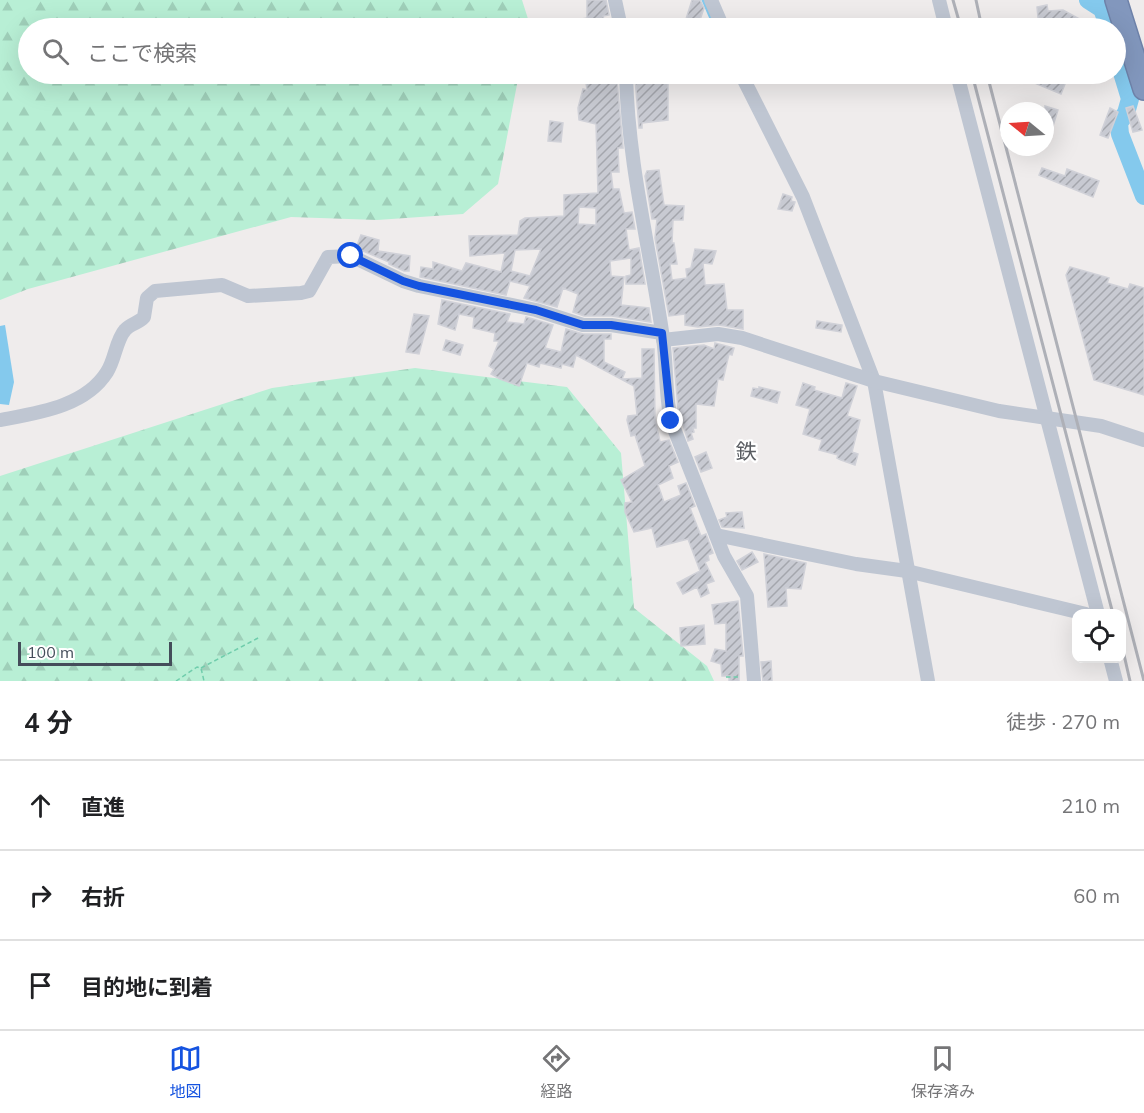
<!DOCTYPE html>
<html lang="ja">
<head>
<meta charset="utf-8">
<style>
	:root { --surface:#fff; --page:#f6f6f6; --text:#202124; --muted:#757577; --line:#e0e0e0; --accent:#1553e0 }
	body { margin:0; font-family:Mulish,"Noto Sans JP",sans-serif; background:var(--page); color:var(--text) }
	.controls { position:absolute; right:18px; bottom:18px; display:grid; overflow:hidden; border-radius:12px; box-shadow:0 6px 24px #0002 }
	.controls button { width:54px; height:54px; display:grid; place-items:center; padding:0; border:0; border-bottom:2px solid var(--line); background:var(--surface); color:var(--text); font:30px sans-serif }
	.compass { position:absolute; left:1000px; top:102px; width:54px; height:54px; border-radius:50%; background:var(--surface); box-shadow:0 6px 24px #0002; rotate:288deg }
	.scale { position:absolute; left:18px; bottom:15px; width:154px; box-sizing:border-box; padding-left:6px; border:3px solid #444d5a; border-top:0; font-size:16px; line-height:21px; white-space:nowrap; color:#444d5a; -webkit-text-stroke:4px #fff; paint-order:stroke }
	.stop { position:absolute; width:18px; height:18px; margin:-14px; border:4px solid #1553e0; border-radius:50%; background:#fff }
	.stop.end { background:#1553e0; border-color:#fff; box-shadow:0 2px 6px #0008 }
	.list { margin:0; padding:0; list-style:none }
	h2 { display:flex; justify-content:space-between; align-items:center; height:78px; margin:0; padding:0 24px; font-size:26px }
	h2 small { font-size:20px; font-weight:400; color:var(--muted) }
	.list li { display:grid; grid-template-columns:39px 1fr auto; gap:18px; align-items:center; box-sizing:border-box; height:90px; padding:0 24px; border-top:2px solid var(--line) }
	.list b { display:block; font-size:22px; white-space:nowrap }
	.list em { font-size:20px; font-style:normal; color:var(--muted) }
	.icon { flex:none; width:33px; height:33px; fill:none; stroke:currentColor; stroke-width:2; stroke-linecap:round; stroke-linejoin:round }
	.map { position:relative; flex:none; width:1144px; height:681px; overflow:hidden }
	.search { position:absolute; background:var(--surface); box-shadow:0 6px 24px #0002; left:18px; right:18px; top:18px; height:66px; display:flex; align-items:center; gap:15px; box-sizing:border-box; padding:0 21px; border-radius:33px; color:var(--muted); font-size:22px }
	.sheet { height:348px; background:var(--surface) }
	nav { display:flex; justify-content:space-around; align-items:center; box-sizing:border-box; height:84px; border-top:2px solid var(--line); background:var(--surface); font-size:16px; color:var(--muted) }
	nav a { display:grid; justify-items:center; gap:3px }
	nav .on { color:var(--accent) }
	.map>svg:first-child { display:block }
	.forest { fill:url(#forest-firs) }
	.water { fill:#84c9ed }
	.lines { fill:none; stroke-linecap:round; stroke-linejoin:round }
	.stream { stroke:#84c9ed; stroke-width:3 }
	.river { stroke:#84c9ed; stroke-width:18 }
	.building { fill:url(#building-hatch); stroke:#d0d1d8; stroke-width:1.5; fill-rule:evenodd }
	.highway-casing { stroke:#6e82a9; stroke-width:24 }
	.path { stroke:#70cdac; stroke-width:1.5; stroke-dasharray:4.5 3; stroke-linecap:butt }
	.minor { stroke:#bfc6d2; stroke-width:14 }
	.highway { stroke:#8297bd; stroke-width:21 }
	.rail { stroke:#aeb0b7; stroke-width:3 }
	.route { stroke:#1553e0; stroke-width:8 }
	.labels { text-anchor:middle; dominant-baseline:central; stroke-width:4.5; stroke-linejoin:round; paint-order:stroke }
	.quarter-label { font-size:21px; fill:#595c61; stroke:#fff }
</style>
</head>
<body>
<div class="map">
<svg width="1144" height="681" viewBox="0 0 1144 681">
	<defs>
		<pattern id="forest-firs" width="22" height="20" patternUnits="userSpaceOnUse" patternTransform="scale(1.5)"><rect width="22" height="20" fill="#b8efd5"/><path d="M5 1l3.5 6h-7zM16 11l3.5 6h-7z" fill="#9fcfb9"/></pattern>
		<pattern id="building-hatch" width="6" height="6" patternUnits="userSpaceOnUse" patternTransform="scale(1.5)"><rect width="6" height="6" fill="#c8cad2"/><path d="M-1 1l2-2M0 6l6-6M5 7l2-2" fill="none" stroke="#a4a6ad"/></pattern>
	</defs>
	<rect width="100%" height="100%" fill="#efecec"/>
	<!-- forest -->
	<g class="forest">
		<polygon points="0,0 522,0 529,22 528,28 28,28 28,74 519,74 498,184 463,214 377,220 291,217 28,289 0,300"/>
		<polygon points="415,368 567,387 621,453 634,608 707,666 714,681 0,681 0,476 272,388"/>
	</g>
	<!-- water -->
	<polygon class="water" points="5,325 14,382 9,405 0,404 0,326"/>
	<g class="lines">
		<!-- stream -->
		<polyline class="stream" points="703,0 715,28"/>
		<!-- river -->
		<g class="river">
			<polyline points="1088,0 1102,9 1109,28"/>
			<polyline points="1116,53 1130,99 1126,113 1119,123 1120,134 1144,196"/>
		</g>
	</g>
	<!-- building -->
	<g class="building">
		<polygon points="587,0 606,0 609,15 603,16 606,28 583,28 581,19 587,18"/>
		<polygon points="692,0 700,0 704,8 699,23 686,19"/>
		<polygon points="1047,5 1048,11 1063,10 1096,28 1039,28 1037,7"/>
		<path d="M613,74L614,81L617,80L623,148H618L619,172H611L613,189H619L624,213L632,212L635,229H626L629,250L639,248L645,284H626V276L631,275V258L610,261L611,276L624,277L621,305L649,308L651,322L612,316H584L573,312L578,294L563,288L557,307L524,298L530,286L510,281L506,295L420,277L421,267L433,269V262L462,271L466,263L501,272L505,253L470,256L469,236L518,235L520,221L525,218L564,216V195L598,193L596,124L579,120L578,108L583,89L587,90L585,75ZM579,207L596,208V225L578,224ZM541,249L530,276L511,271L515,250Z"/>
		<polygon points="651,74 659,74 668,84 668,120 642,123 642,128 639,128 635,78 652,78"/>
		<polygon points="1013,74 1069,74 1061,94"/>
		<polygon points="1045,106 1058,110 1047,145 1045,145"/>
		<polygon points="1133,106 1142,130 1133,132 1126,108"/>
		<polygon points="1110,108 1118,112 1108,138 1100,135"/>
		<polygon points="550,121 563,123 561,142 548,141"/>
		<polygon points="1042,168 1065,176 1067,169 1099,181 1093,197 1039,175"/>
		<polygon points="659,170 664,205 684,206 683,220 673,220 672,243 674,243 677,264 670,264 672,280 687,278 686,269 691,268 695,249 716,251 712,264 703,263 705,285 724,284 727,310 743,310 743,329 719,325 698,327 685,325 685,314 669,316 655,238 657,219 652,219 645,176 647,171"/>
		<polygon points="783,194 792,197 791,201 795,202 792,211 778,209"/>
		<polygon points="361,235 379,240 378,251 410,256 409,271 404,271 389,264 389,262 356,248"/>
		<polygon points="1070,267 1109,278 1107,283 1128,289 1130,284 1144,288 1144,395 1094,380 1066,275"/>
		<polygon points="442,300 510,314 507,322 524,324 526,317 553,325 545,348 561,352 566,329 583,334 611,334 611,339 604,339 604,362 625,372 622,379 642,378 642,349 654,349 655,419 660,442 669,440 678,462 669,466 673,478 658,485 664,502 681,495 678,486 686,483 695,506 690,508 701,536 706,534 713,553 708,555 709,560 705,562 714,581 706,584 709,593 701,597 697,587 683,594 677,583 700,571 688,539 657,547 652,528 634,532 625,512 625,503 632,502 621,480 645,466 635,435 631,436 627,420 628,416 637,415 634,386 576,355 573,367 562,364 561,368 540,363 539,367 527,363 519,386 500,379 491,374 494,369 489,366 499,341 494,341 495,333 473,328 474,317 459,314 455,330 438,324"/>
		<polygon points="414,314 429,316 419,354 406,352"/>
		<polygon points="817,321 842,325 841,332 816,328"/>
		<polygon points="446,340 463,345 460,355 443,350"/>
		<polygon points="715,343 734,348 732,355 729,354 723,380 718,379 714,406 696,404 696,428 693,428 694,432 691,433 693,439 688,441 678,409 673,348 704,345 714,349"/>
		<polygon points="803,383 815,387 814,390 842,398 846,383 857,386 847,416 860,420 852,452 858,454 855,465 841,460 837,458 838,455 819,450 822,440 803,434 810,409 796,405"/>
		<polygon points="759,387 780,392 777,403 751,396 753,388 759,389"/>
		<polygon points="706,452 712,468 701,472 695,457"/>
		<polygon points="742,512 744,528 722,527 719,520 727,517 726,513"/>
		<polygon points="752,552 758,562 742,570 737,561"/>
		<polygon points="764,554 806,563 801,589 786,588 787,606 768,607"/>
		<polygon points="738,601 743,656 739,656 739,681 729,681 729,676 722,676 721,664 711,661 715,649 726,651 726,623 715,624 712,605"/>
		<polygon points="704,625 705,644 681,646 680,628"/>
		<polygon points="771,661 772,681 763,681 761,662"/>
	</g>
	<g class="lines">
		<!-- highway casing -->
		<g class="highway-casing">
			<polyline id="highway" points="1116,0 1144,89"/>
		</g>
		<!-- path -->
		<g class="path">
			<polyline points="201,668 260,637"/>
			<polyline points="726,677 741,677"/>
			<polyline points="176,681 197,667 201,668 204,681"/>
		</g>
		<!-- minor -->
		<g class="minor">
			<polyline points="615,0 621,28"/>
			<polyline points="711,0 723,28"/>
			<polyline points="939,0 946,28"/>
			<path d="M626,74C628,165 650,248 663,338C667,366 665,393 671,421L724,556L747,596L754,681"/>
			<polyline points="741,74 803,197 874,381 928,681"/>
			<polyline points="957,74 1098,614"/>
			<polyline points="663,340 718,334 742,338 874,381 999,411 1101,426 1144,440"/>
			<path d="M0,420C37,413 85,407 107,372C115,360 116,340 125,330C130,324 139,323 144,317L147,298L155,291L222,285L248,296L301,293L309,291L328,257L351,256L403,281L419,286L536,310L583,325H611L662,333"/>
			<polyline points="716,535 856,564 907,571 1086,614"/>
			<polyline points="1110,658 1116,681"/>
		</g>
		<!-- highway -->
		<use href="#highway" class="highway"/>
		<!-- rail -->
		<g class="rail">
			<polyline points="953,0 961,28"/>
			<polyline points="976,0 982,28"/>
			<polyline points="972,74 1113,614"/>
			<polyline points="987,74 1144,681"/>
			<polyline points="1122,646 1130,681"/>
		</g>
	</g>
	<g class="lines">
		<!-- route -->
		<polyline class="route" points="351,256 403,281 419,286 536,310 583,325 611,325 662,333 671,421"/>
	</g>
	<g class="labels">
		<!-- quarter labels -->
		<g class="quarter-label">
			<text x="746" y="451">鉄</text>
		</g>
	</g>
</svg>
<div class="controls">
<button><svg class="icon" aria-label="locate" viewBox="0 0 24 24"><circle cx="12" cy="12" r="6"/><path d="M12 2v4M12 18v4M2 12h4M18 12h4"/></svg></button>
</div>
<svg class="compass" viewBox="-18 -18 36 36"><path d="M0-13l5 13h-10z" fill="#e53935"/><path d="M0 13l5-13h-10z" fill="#757577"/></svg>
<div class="scale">100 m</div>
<div class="stop" style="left:351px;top:256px"></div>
<div class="stop end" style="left:671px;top:421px"></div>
<div class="search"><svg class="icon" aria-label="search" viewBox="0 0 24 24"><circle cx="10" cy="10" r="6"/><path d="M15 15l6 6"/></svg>ここで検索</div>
</div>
<section class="sheet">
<h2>4 分<small>徒歩 · 270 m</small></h2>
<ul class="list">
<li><svg class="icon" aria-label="ahead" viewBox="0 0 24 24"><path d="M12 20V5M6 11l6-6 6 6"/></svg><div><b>直進</b></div><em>210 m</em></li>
<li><svg class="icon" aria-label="right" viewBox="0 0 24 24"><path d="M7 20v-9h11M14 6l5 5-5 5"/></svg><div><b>右折</b></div><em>60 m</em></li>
<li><svg class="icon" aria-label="arrive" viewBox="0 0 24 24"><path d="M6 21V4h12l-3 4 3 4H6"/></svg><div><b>目的地に到着</b></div></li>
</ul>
</section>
<nav>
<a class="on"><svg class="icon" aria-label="map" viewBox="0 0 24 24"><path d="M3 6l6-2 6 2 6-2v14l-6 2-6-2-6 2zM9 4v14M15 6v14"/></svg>地図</a>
<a><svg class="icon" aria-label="directions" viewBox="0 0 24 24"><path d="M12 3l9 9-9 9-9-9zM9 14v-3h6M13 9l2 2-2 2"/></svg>経路</a>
<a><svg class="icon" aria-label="saved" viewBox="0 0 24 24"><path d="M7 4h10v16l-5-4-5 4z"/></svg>保存済み</a>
</nav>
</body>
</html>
